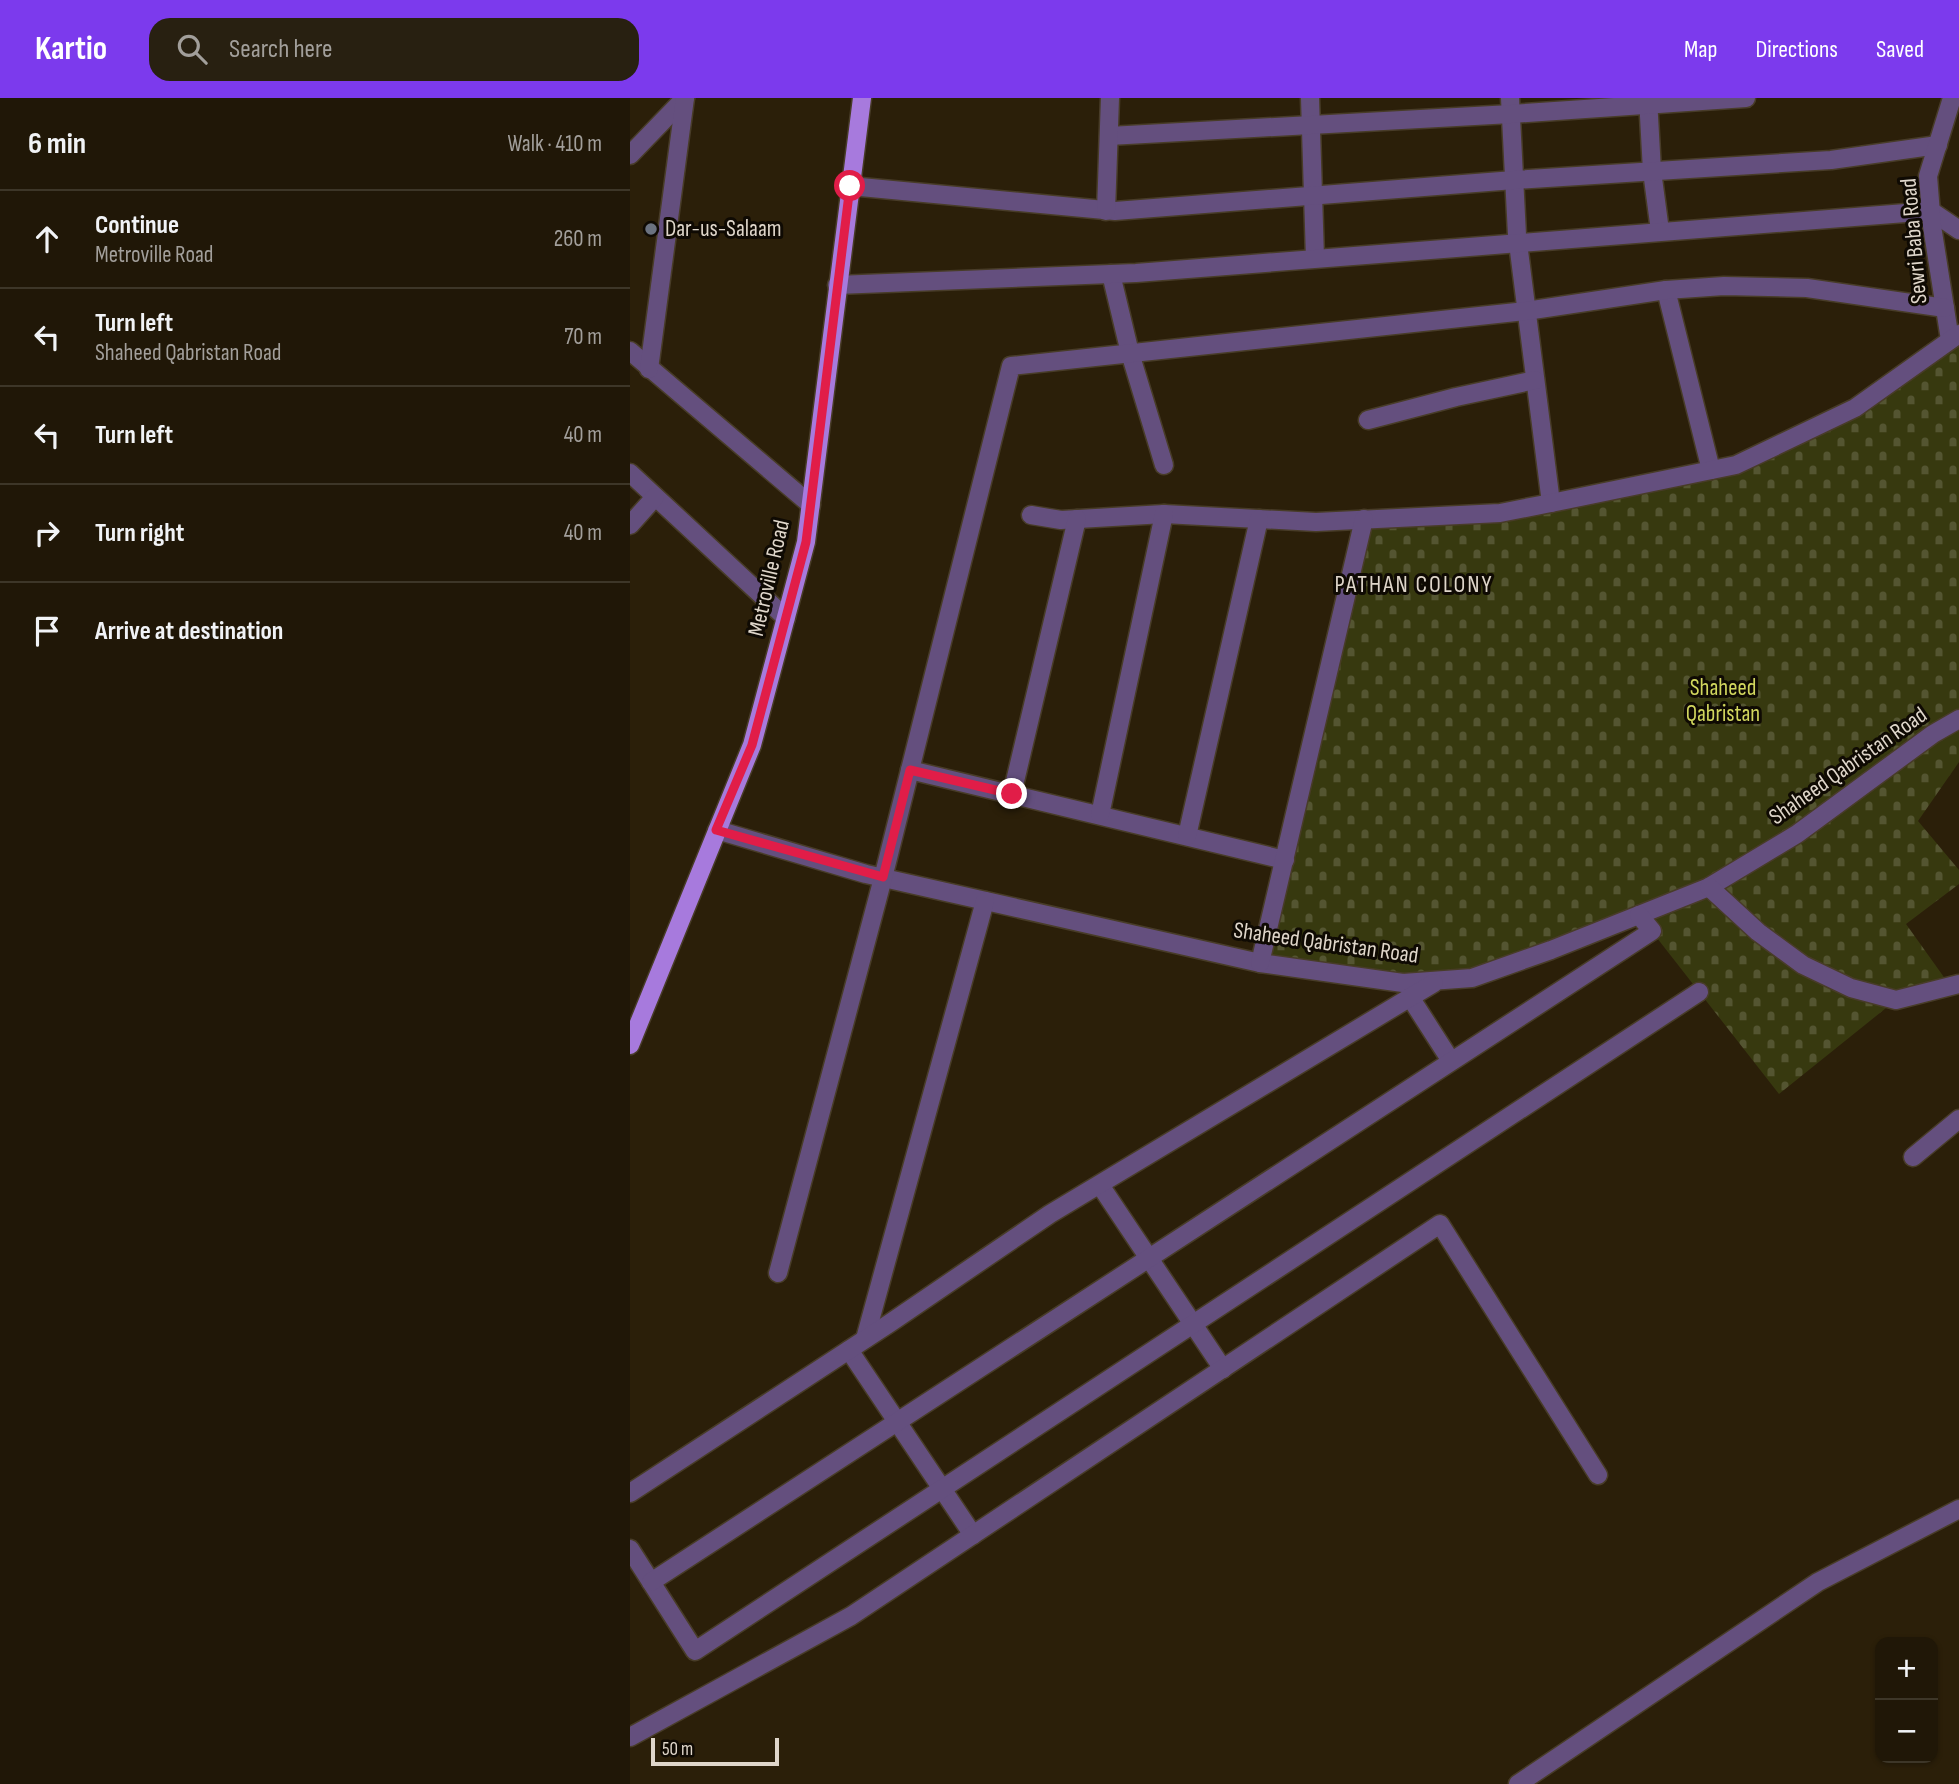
<!DOCTYPE html>
<html lang="en">
<head>
<meta charset="utf-8">
<style>
	:root { --surface:#201707; --page:#282011; --text:#f1f3f6; --muted:#a29f9b; --line:#3d3628; --accent:#7c3aed }
	body { margin:0; font-family:"Sofia Sans Condensed",sans-serif; background:var(--page); color:var(--text) }
	.controls { position:absolute; right:21px; bottom:21px; display:grid; overflow:hidden; border-radius:14px; box-shadow:0 2px 5px #0004 }
	.controls button { width:63px; height:63px; display:grid; place-items:center; padding:0; border:0; border-bottom:2px solid var(--line); background:var(--surface); color:var(--text); font:35px sans-serif }
	.scale { position:absolute; left:21px; bottom:18px; width:128px; box-sizing:border-box; padding-left:7px; border:4px solid #dfd6ca; border-top:0; font-size:19px; line-height:24px; white-space:nowrap; color:#dfd6ca; -webkit-text-stroke:5px #0f0a03; paint-order:stroke }
	.stop { position:absolute; width:21px; height:21px; margin:-16px; border:5px solid #e11d48; border-radius:50%; background:#fff }
	.stop.end { background:#e11d48; border-color:#fff; box-shadow:0 2px 7px #0008 }
	.list { margin:0; padding:0; list-style:none }
	h2 { display:flex; justify-content:space-between; align-items:center; height:91px; margin:0; padding:0 28px; font-size:30px }
	h2 small { font-size:23px; font-weight:400; color:var(--muted) }
	.list li { display:grid; grid-template-columns:46px 1fr auto; gap:21px; align-items:center; box-sizing:border-box; height:98px; padding:0 28px; border-top:2px solid var(--line) }
	.list b { display:block; font-size:26px; white-space:nowrap }
	.list p { margin:0; font-size:23px; white-space:nowrap; color:var(--muted) }
	.list em { font-size:23px; font-style:normal; color:var(--muted) }
	.icon { flex:none; width:38px; height:38px; fill:none; stroke:currentColor; stroke-width:2; stroke-linecap:round; stroke-linejoin:round }
	.map { position:relative; flex:none; width:1329px; height:1686px; overflow:hidden }
	header { display:flex; align-items:center; gap:42px; box-sizing:border-box; height:98px; padding:0 35px; background:var(--accent); color:#fff }
	header strong { font-size:33px }
	nav { display:flex; gap:38px; margin-inline-start:auto; font-size:24px }
	.search { width:490px; height:63px; background:var(--page); display:flex; align-items:center; gap:18px; box-sizing:border-box; padding:0 24px; border-radius:21px; color:var(--muted); font-size:26px }
	main { display:flex }
	aside { flex:1; background:var(--surface) }
	.map>svg:first-child { display:block }
	.cemetery { fill:url(#cemetery-stones) }
	.lines { fill:none; stroke-linecap:round; stroke-linejoin:round }
	.minor-casing { stroke:#483c28; stroke-width:21 }
	.major-casing { stroke:#483c28; stroke-width:21 }
	.minor { stroke:#644f7e; stroke-width:18 }
	.major { stroke:#a77add; stroke-width:18 }
	.route { stroke:#e11d48; stroke-width:9 }
	.worship-dot { fill:#6b7280; stroke:#0f0a03; stroke-width:2.5 }
	.labels { text-anchor:middle; dominant-baseline:central; stroke-width:6; stroke-linejoin:round; paint-order:stroke }
	.poi-label { font-size:23px; fill:#dfd6ca; stroke:#0f0a03; text-anchor:start }
	.street-label { font-size:23px; fill:#dfd6ca; stroke:#0f0a03 }
	.park-label { font-size:23px; fill:#d2d75e; stroke:#0f0a03 }
	.neighbourhood-label { font-size:24px; letter-spacing:2px; fill:#dfd6ca; stroke:#0f0a03 }
</style>
</head>
<body>
<header>
<strong>Kartio</strong>
<div class="search"><svg class="icon" aria-label="search" viewBox="0 0 24 24"><circle cx="10" cy="10" r="6"/><path d="M15 15l6 6"/></svg>Search here</div>
<nav><a>Map</a><a>Directions</a><a>Saved</a></nav>
</header>
<main>
<aside>
<h2>6 min<small>Walk · 410 m</small></h2>
<ul class="list">
<li><svg class="icon" aria-label="ahead" viewBox="0 0 24 24"><path d="M12 20V5M6 11l6-6 6 6"/></svg><div><b>Continue</b><p>Metroville Road</p></div><em>260 m</em></li>
<li><svg class="icon" aria-label="left" viewBox="0 0 24 24"><path d="M17 20v-9H6M10 6l-5 5 5 5"/></svg><div><b>Turn left</b><p>Shaheed Qabristan Road</p></div><em>70 m</em></li>
<li><svg class="icon" aria-label="left" viewBox="0 0 24 24"><path d="M17 20v-9H6M10 6l-5 5 5 5"/></svg><div><b>Turn left</b></div><em>40 m</em></li>
<li><svg class="icon" aria-label="right" viewBox="0 0 24 24"><path d="M7 20v-9h11M14 6l5 5-5 5"/></svg><div><b>Turn right</b></div><em>40 m</em></li>
<li><svg class="icon" aria-label="arrive" viewBox="0 0 24 24"><path d="M6 21V4h12l-3 4 3 4H6"/></svg><div><b>Arrive at destination</b></div></li>
</ul>
</aside>
<div class="map">
<svg width="1329" height="1686" viewBox="0 0 1329 1686">
	<defs>
		<pattern id="cemetery-stones" width="16" height="16" patternUnits="userSpaceOnUse" patternTransform="scale(1.75)"><rect width="16" height="16" fill="#37390f"/><path d="M2 7V4a2 2 0 0 1 4 0v3zM10 15v-3a2 2 0 0 1 4 0v3z" fill="#545531"/></pattern>
	</defs>
	<rect width="100%" height="100%" fill="#2b1f09"/>
	<!-- cemetery -->
	<polygon class="cemetery" points="1329,236 1329,664 1288,723 1329,772 1329,786 1276,826 1321,889 1266,902 1149,996 1009,817 842,880 773,885 636,866 734,422 870,415 1106,367 1225,310"/>
	<g class="lines">
		<!-- minor casing -->
		<g class="minor-casing">
			<g id="minor">
				<polyline points="680,0 685,160"/>
				<polyline points="880,0 887,137 921,405"/>
				<polyline points="1018,0 1022,73 1030,133"/>
				<polyline points="479,38 881,16 1116,0"/>
				<polyline points="0,57 55,0"/>
				<polyline points="220,88 485,113 884,82 1201,62 1308,47"/>
				<polyline points="476,113 480,0"/>
				<polyline points="481,176 500,255 534,367"/>
				<polyline points="207,187 506,175 1301,113 1329,132"/>
				<polyline points="1036,192 1081,372"/>
				<polyline points="1320,242 1302,128 1298,78 1322,0"/>
				<polyline points="0,253 181,407"/>
				<polyline points="19,271 55,0"/>
				<polyline points="738,322 826,299 905,282"/>
				<polyline points="0,375 156,520"/>
				<polyline points="401,417 431,422 534,416 686,424 870,415 921,405 1106,367 1225,310 1329,236"/>
				<polyline points="0,427 25,399"/>
				<polyline points="280,672 655,762"/>
				<polyline points="382,696 447,421"/>
				<polyline points="470,717 534,416"/>
				<polyline points="87,732 236,776 630,865 773,885 842,880 921,852 1079,789 1167,736 1303,636 1329,621"/>
				<polyline points="557,738 629,421"/>
				<polyline points="1079,789 1128,834 1173,867 1221,890 1266,902 1329,886"/>
				<polyline points="630,865 734,421"/>
				<polyline points="780,899 821,963"/>
				<polyline points="1283,1059 1329,1021"/>
				<polyline points="470,1087 593,1271"/>
				<polyline points="148,1175 253,780 381,268 896,213 1036,192 1094,188 1177,190 1315,210"/>
				<polyline points="235,1241 355,803"/>
				<polyline points="219,1252 343,1437"/>
				<polyline points="0,1395 260,1225 420,1116 804,885"/>
				<polyline points="0,1451 65,1553 1069,894"/>
				<polyline points="21,1484 1022,833 1009,817"/>
				<polyline points="0,1639 221,1518 810,1126 968,1377"/>
				<polyline points="888,1686 1188,1484 1329,1411"/>
			</g>
		</g>
		<!-- major casing -->
		<g class="major-casing">
			<polyline id="major" points="0,947 122,647 176,444 232,0"/>
		</g>
		<!-- minor -->
		<use href="#minor" class="minor"/>
		<!-- major -->
		<use href="#major" class="major"/>
	</g>
	<g class="lines">
		<!-- route -->
		<polyline class="route" points="220,88 176,444 122,647 86,732 253,779 280,672 382,696"/>
	</g>
	<!-- markers -->
	<circle class="worship-dot" cx="21" cy="131" r="7"/>
	<g class="labels">
		<!-- poi labels -->
		<g class="poi-label">
			<text x="35" y="131">Dar-us-Salaam</text>
		</g>
		<!-- street labels -->
		<g class="street-label">
			<text transform="translate(1284 143) rotate(-95)">Sewri Baba Road</text>
			<text transform="translate(139 480) rotate(-77)">Metroville Road</text>
			<text transform="translate(1218 668) rotate(-35)">Shaheed Qabristan Road</text>
			<text transform="translate(696 845) rotate(8)">Shaheed Qabristan Road</text>
		</g>
		<!-- park labels -->
		<g class="park-label">
			<text x="1093" y="590">Shaheed<tspan x="1093" dy="26">Qabristan</tspan></text>
		</g>
		<!-- neighbourhood labels -->
		<g class="neighbourhood-label">
			<text x="784" y="486">PATHAN COLONY</text>
		</g>
	</g>
</svg>
<div class="controls">
<button>+</button>
<button>−</button>
</div>
<div class="scale">50 m</div>
<div class="stop" style="left:220px;top:88px"></div>
<div class="stop end" style="left:382px;top:696px"></div>
</div>
</main>
</body>
</html>
